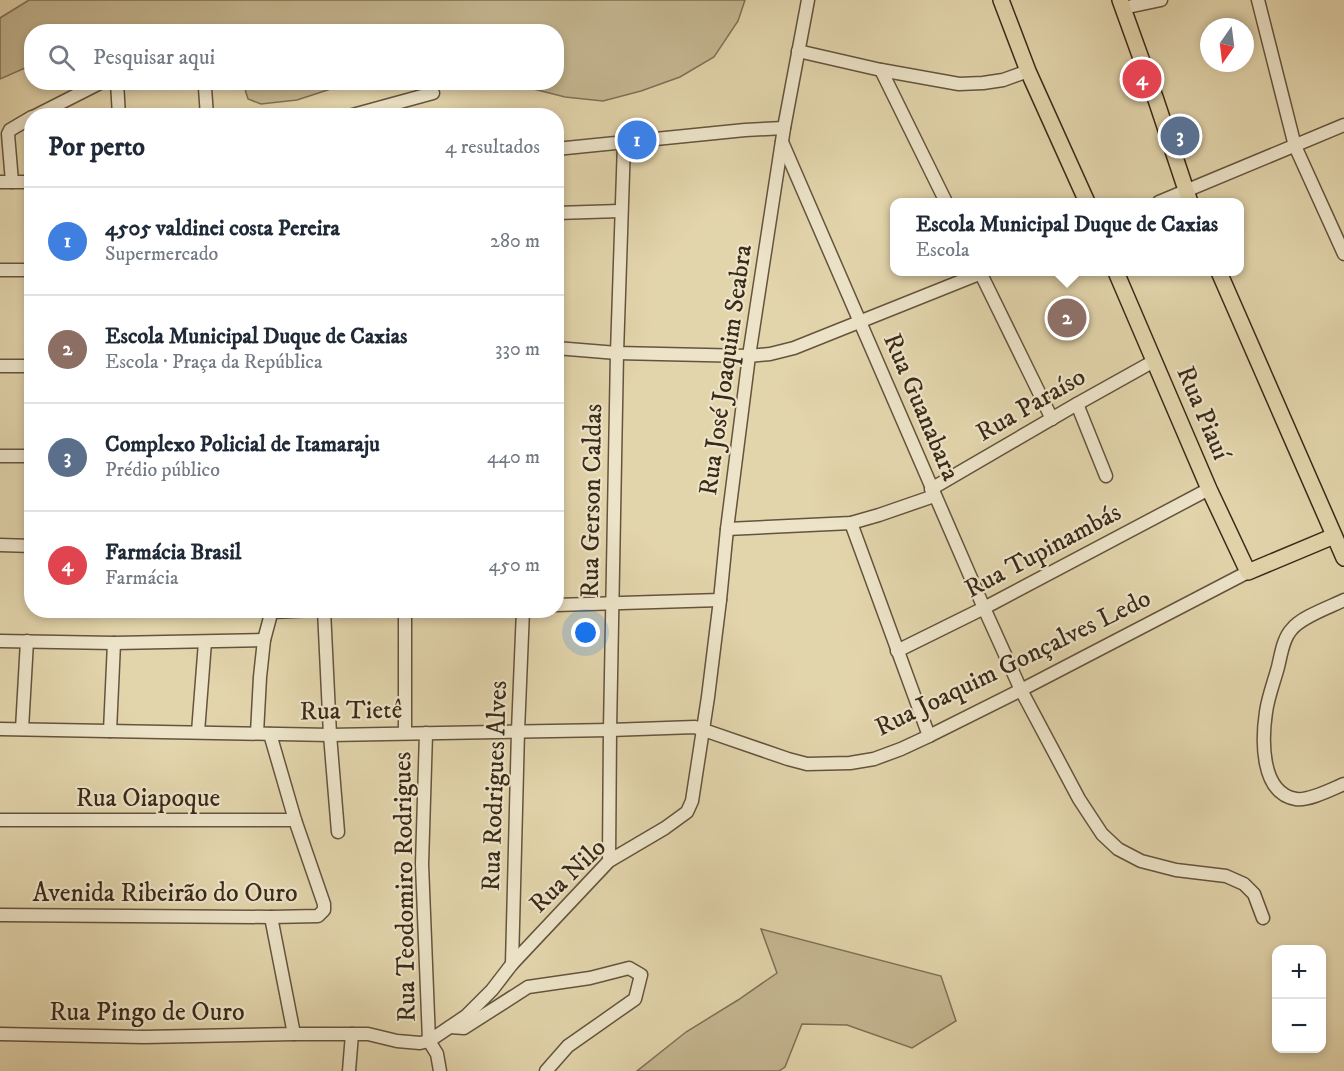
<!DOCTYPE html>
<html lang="pt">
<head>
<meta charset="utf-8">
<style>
	:root { --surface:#fff; --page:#f2f2f3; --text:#1f2937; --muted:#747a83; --line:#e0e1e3; --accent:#2563eb }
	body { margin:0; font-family:"IM FELL DW Pica",serif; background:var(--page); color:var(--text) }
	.controls { position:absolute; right:18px; bottom:18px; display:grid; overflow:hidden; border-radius:12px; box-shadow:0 3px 9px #0003 }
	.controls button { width:54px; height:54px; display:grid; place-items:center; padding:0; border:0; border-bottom:2px solid var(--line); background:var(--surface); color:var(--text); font:30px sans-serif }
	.compass { position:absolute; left:1200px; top:18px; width:54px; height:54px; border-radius:50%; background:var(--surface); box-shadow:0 3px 9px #0003; rotate:194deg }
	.you { position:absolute; left:586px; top:633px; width:21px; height:21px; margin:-15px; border:4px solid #fff; border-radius:50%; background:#1a73e8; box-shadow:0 0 0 9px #1a73e833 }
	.badge { display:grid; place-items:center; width:39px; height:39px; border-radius:50%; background:var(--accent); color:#fff; font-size:20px; font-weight:700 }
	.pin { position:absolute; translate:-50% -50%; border:3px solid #fff; box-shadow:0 2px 6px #0006 }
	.popup { position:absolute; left:890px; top:198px; width:354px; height:78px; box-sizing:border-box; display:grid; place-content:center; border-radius:12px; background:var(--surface); filter:drop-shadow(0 2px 4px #0005); font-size:20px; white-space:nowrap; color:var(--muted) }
	.popup b { font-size:22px; color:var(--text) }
	.popup::after { content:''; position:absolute; left:50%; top:100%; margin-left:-12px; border:12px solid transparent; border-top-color:var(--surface) }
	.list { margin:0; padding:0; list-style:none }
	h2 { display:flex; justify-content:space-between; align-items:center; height:78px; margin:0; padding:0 24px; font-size:26px }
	h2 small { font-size:20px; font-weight:400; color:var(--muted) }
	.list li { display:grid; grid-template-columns:39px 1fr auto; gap:18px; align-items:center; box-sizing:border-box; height:108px; padding:0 24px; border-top:2px solid var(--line) }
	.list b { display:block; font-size:22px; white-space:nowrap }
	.list p { margin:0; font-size:20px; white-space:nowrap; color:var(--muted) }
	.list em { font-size:20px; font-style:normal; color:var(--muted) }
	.icon { flex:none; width:33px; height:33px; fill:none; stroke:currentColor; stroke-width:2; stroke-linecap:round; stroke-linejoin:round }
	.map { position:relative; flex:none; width:1344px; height:1071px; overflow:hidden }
	.search { position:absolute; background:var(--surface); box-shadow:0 3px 9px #0003; left:24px; top:24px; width:540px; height:66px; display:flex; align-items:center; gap:15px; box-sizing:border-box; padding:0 21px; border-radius:24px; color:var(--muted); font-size:22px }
	.panel { position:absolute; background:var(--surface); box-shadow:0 3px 9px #0003; left:24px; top:108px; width:540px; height:510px; border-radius:24px }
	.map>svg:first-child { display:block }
	.green { fill:#c5b792; stroke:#807056; stroke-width:1.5 }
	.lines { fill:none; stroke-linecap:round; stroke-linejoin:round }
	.minor-casing { stroke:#64543e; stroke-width:15 }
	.major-casing { stroke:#3a2a19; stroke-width:18 }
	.minor { stroke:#ece3c8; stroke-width:12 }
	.major { stroke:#e2d4ab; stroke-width:15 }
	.labels { text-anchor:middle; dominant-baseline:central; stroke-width:4.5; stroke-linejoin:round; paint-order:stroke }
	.street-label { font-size:26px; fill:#3a2a19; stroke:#ece3c8 }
</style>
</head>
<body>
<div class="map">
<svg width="1344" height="1071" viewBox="0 0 1344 1071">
	<rect width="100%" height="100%" fill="#e2d4ab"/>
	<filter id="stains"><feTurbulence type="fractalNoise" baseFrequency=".00333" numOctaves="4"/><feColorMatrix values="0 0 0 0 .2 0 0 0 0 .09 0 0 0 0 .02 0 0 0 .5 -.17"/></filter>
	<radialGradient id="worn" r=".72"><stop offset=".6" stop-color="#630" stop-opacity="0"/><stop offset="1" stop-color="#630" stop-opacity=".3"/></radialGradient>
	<!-- green -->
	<g class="green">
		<polygon points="29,0 745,0 738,21 714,57 680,77 641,91 603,101 565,97 510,83 556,82 556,32 32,32 31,67 25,68 0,79 0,18"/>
		<polygon points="243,83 243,82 349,83 297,100 261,104 248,99"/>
		<polygon points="761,929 941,976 956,1021 912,1048 847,1025 802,1024 785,1067 779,1071 637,1071 686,1032 738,1000 777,973"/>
	</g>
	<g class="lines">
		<!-- minor casing -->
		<g class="minor-casing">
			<g id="minor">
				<polyline points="1258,0 1295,146 1344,254"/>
				<polyline points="1123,8 1161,0"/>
				<polyline points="798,51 881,70 959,84 983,83 1003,80 1028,71"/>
				<polyline points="881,70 946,202"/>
				<polyline points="117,82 119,116"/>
				<polyline points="205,88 207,116"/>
				<polyline points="35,116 102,82"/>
				<polyline points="349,116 433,93"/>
				<polyline points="782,142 984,608 1021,690 1079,799 1102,834 1118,849 1141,861 1176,870 1226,876 1244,884 1254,894 1263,918"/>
				<polyline points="556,149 745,130 784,128"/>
				<polyline points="0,182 32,182"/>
				<polyline points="12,182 8,134 10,130 32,117"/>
				<polyline points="1159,202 1344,125"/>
				<polyline points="556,213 620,211"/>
				<polyline points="0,270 32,270"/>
				<polyline points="980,272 1052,419"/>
				<polyline points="556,348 617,353 749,356 770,354 794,348 984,272"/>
				<polyline points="0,366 32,366"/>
				<polyline points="1077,404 1106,476"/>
				<polyline points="0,456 32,456"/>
				<polyline points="931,489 1077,404 1154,361"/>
				<polyline points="851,523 929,736"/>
				<polyline points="727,529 851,523 879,515 934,496"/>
				<polyline points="0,545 32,546"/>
				<path d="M1344,600C1330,607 1301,617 1292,629C1283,638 1281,655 1278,667C1274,682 1268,697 1266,712C1262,739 1260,793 1296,799C1309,801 1332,789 1344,784"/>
				<polyline points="556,605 720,600"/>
				<polyline points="324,610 330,735 338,832"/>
				<polyline points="405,610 405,733"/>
				<polyline points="272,612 314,610"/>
				<polyline points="0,641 114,643 264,640"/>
				<polyline points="897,651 984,608 1209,489"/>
				<polyline points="0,729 330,735 610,730 695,727 788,759 807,764 850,763 874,759 901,749 929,736 1021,690 1248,572"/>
				<polyline points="22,729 27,641"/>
				<polyline points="110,731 114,643"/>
				<polyline points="198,732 205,642"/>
				<polyline points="257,733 260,677 264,640 272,610"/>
				<polyline points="426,733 422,864 429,1041 437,1054 440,1071"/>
				<polyline points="0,820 295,820"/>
				<polyline points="609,861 610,730 617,353 624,143"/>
				<polyline points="0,915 271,917 318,916 324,910 324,904 295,820 270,734"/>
				<polyline points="512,964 518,731 523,610"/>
				<polyline points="450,1027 464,1028 528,987 590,978 629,968 641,975 635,999 568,1046 546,1071"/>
				<polyline points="0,1034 144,1037 294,1034 271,917"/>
				<polyline points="294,1034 368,1034 397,1041 420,1043 429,1041 466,1016 492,990 512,964 609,861 665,828 687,812 692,801 708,697 720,600 727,529 749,356 784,128 808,0"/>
				<polyline points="349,1071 352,1034"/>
			</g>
		</g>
		<!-- major casing -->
		<g class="major-casing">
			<g id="major">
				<polyline points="1001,0 1028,71 1087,202"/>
				<polyline points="1120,0 1156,100 1190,202"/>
				<polyline points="1116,272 1209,489 1248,572 1334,536"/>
				<polyline points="1219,272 1344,558"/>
			</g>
		</g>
		<!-- minor -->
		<use href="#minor" class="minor"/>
		<!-- major -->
		<use href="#major" class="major"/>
	</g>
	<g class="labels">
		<!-- street labels -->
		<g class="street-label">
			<text transform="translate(726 370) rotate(-82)">Rua José Joaquim Seabra</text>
			<text transform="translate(1031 405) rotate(-30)">Rua Paraíso</text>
			<text transform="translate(921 407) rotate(67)">Rua Guanabara</text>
			<text transform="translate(1203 413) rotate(67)">Rua Piauí</text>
			<text transform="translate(592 501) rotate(-89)">Rua Gerson Caldas</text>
			<text transform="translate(1043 551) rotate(-28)">Rua Tupinambás</text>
			<text transform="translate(1013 663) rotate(-26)">Rua Joaquim Gonçalves Ledo</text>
			<text transform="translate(351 711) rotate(-1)">Rua Tietê</text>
			<text transform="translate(495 786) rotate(-88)">Rua Rodrigues Alves</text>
			<text x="148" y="798">Rua Oiapoque</text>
			<text transform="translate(568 876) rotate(-44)">Rua Nilo</text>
			<text transform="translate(405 887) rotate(-91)">Rua Teodomiro Rodrigues</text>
			<text x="165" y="893">Avenida Ribeirão do Ouro</text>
			<text x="147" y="1012">Rua Pingo de Ouro</text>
		</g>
	</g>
	<rect width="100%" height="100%" filter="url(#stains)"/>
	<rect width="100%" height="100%" fill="url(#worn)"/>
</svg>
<div class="controls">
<button>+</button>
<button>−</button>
</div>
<svg class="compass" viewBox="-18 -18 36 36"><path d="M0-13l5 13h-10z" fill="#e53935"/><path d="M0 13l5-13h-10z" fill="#747a83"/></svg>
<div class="you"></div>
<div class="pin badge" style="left:637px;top:140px;background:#3f7fe0">1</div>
<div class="pin badge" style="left:1067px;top:318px;background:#8d6e63">2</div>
<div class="popup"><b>Escola Municipal Duque de Caxias</b>Escola</div>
<div class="pin badge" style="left:1180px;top:136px;background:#5c6f8a">3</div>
<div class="pin badge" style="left:1142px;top:79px;background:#e0444e">4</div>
<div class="search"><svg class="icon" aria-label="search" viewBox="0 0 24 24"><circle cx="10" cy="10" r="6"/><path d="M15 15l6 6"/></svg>Pesquisar aqui</div>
<section class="panel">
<h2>Por perto<small>4 resultados</small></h2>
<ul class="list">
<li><span class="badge" style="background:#3f7fe0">1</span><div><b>4505 valdinei costa Pereira</b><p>Supermercado</p></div><em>280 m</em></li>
<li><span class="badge" style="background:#8d6e63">2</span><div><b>Escola Municipal Duque de Caxias</b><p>Escola · Praça da República</p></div><em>330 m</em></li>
<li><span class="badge" style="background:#5c6f8a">3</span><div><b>Complexo Policial de Itamaraju</b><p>Prédio público</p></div><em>440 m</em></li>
<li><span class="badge" style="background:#e0444e">4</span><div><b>Farmácia Brasil</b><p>Farmácia</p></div><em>450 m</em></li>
</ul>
</section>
</div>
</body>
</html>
